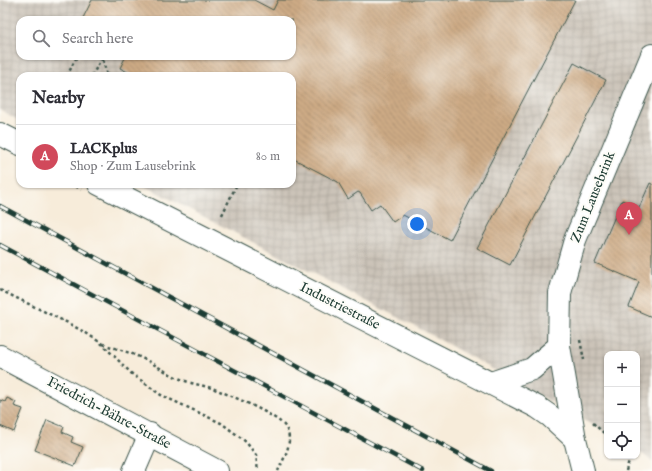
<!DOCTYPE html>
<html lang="en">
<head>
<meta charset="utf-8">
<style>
	:root { --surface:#fff; --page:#f7f7f7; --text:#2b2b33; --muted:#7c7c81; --line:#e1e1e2; --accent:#d1495b }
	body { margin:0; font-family:"IM FELL English",serif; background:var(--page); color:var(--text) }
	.controls { position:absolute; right:12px; bottom:12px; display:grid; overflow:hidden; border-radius:8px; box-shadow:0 1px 3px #0004 }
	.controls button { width:36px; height:36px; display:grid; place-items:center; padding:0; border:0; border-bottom:1px solid var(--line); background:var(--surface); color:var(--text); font:20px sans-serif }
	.you { position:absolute; left:417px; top:224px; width:14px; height:14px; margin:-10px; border:3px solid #fff; border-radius:50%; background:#1a73e8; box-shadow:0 0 0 6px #1a73e833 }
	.badge { display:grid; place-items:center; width:26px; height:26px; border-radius:50%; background:var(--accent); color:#fff; font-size:13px; font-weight:700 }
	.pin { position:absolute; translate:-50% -33px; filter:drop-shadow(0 1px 2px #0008) }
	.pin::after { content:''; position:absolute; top:21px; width:14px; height:12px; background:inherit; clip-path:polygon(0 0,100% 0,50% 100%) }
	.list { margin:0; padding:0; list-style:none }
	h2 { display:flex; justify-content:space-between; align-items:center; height:52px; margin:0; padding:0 16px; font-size:17px }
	h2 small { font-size:13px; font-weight:400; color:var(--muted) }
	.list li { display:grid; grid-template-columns:26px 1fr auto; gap:12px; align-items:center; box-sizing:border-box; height:64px; padding:0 16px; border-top:1px solid var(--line) }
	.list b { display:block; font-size:15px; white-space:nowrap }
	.list p { margin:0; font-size:13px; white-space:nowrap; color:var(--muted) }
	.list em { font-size:13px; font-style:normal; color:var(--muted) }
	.icon { flex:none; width:22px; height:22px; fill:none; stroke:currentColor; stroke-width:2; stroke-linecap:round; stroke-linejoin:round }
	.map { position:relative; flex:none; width:652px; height:471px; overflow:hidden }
	.search { position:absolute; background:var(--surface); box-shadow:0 1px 3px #0004; left:16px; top:16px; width:280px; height:44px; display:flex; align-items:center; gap:10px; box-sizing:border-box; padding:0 14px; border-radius:12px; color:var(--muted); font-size:15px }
	.panel { position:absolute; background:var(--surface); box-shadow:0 1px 3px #0004; left:16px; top:72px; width:280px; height:116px; border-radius:12px }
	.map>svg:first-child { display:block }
	.industrial { fill:url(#industrial-grid); fill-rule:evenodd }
	.building { fill:url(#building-back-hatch) }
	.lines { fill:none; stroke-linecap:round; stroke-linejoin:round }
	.minor-casing { stroke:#3f574d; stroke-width:24 }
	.path { stroke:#3f574d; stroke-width:2.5; stroke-dasharray:3 3; stroke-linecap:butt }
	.minor { stroke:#fff; stroke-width:22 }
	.rail-casing { stroke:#1f3d34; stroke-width:4.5 }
	.rail { stroke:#fdfcf7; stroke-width:3; stroke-dasharray:9; stroke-linecap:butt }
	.labels { text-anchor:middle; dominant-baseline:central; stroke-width:4; stroke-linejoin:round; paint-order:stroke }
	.street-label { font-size:14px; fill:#1f3d34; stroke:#fdfcf7 }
</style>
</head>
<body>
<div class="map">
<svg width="652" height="471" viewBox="0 0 652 471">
	<defs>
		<pattern id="industrial-grid" width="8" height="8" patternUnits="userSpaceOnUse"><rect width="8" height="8" fill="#cbc3b8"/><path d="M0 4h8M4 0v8" fill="none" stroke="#aea89f"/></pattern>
		<pattern id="building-back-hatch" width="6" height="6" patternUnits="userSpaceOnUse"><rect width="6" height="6" fill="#cdaa85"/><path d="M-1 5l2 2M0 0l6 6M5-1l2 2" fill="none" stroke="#a68c6e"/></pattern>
	</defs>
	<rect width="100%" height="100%" fill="#fdfcf7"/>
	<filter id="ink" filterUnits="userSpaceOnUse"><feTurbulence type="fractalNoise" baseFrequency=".025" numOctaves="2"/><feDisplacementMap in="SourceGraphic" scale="8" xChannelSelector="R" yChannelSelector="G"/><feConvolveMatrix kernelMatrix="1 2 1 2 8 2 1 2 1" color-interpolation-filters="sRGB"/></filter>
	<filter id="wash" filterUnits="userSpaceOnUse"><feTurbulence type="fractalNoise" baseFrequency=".012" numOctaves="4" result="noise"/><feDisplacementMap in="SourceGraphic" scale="16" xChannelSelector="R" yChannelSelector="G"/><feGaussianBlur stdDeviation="0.9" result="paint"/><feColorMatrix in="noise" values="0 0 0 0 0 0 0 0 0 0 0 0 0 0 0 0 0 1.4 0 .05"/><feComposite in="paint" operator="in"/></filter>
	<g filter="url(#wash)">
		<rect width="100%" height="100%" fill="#f7ecda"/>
		<!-- industrial -->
		<path class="industrial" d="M0,0H652V461L637,450V354H607V433L424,331L141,184H292V76H20V121L0,110ZM20,20H292V56H20Z"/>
		<g id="blocks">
			<!-- building -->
			<g class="building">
				<polygon points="92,0 254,0 273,10 278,0 575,0 450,240 403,215 393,222 380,204 371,210 360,193 358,192 348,199 338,182 292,158 292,76 135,76 120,68 126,56 292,56 292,20 86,20 83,18"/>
				<polygon points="574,63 606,80 510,265 477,248"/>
				<polygon points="650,183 652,184 652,317 629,307 639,282 595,263 622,200 639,208"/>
				<polygon points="7,398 16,402 14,406 23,409 14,432 0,426 0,400 5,402"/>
				<polygon points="47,420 64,427 62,432 73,437 71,442 83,447 75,466 35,450"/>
			</g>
		</g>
	</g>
	<g filter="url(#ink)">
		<use href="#blocks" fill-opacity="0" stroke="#3f574d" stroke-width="1"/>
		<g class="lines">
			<!-- minor casing -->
			<g class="minor-casing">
				<g id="minor">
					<polyline points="0,134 20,144"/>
					<polyline points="99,184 537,407 550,416 575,439"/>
					<polyline points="0,356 217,471"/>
					<polyline points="491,383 532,369 559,346"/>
					<polyline points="134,471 150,434"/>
					<polyline points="583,471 575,439 559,346 560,293 575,240 652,55"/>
				</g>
			</g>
			<!-- path -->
			<g class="path">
				<polyline points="95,56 103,60 105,56"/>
				<polyline points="103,60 107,76"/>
				<polyline points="67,76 77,56"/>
				<polyline points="92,76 101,59"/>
				<polyline points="70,184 81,189"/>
				<polyline points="222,215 237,184"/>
				<polyline points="0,290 68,323 86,333 101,343 132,374 161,395 221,423 236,434 246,442 256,455 258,471"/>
				<polyline points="580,340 584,360"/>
				<path d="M103,344C114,348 126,351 137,356C153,362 167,374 183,380C192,384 202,385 212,388C227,394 279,415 286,428C294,442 284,458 278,471"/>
				<polyline points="593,423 607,436"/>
				<polyline points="626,471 630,457 629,456"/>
			</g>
			<!-- minor -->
			<use href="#minor" class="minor"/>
			<!-- rail casing -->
			<g class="rail-casing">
				<g id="rail">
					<polyline points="0,206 491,471"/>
					<polyline points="0,245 423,471"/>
				</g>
			</g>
			<!-- rail -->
			<use href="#rail" class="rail"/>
		</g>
	</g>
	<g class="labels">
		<!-- street labels -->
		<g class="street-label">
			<text transform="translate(593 197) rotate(-68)">Zum Lausebrink</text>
			<text transform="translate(340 306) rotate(27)">Industriestraße</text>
			<text transform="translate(109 413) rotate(28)">Friedrich-Bähre-Straße</text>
		</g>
	</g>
</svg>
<div class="controls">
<button>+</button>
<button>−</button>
<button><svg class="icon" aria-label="locate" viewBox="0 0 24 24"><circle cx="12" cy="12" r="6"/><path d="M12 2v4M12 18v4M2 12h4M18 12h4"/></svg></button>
</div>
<div class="you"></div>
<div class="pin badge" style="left:629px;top:235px">A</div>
<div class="search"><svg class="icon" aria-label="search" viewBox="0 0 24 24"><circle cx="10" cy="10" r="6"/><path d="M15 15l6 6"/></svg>Search here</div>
<section class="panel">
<h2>Nearby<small></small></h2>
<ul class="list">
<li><span class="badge">A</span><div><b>LACKplus</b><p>Shop · Zum Lausebrink</p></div><em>80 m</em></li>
</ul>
</section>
</div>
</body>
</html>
